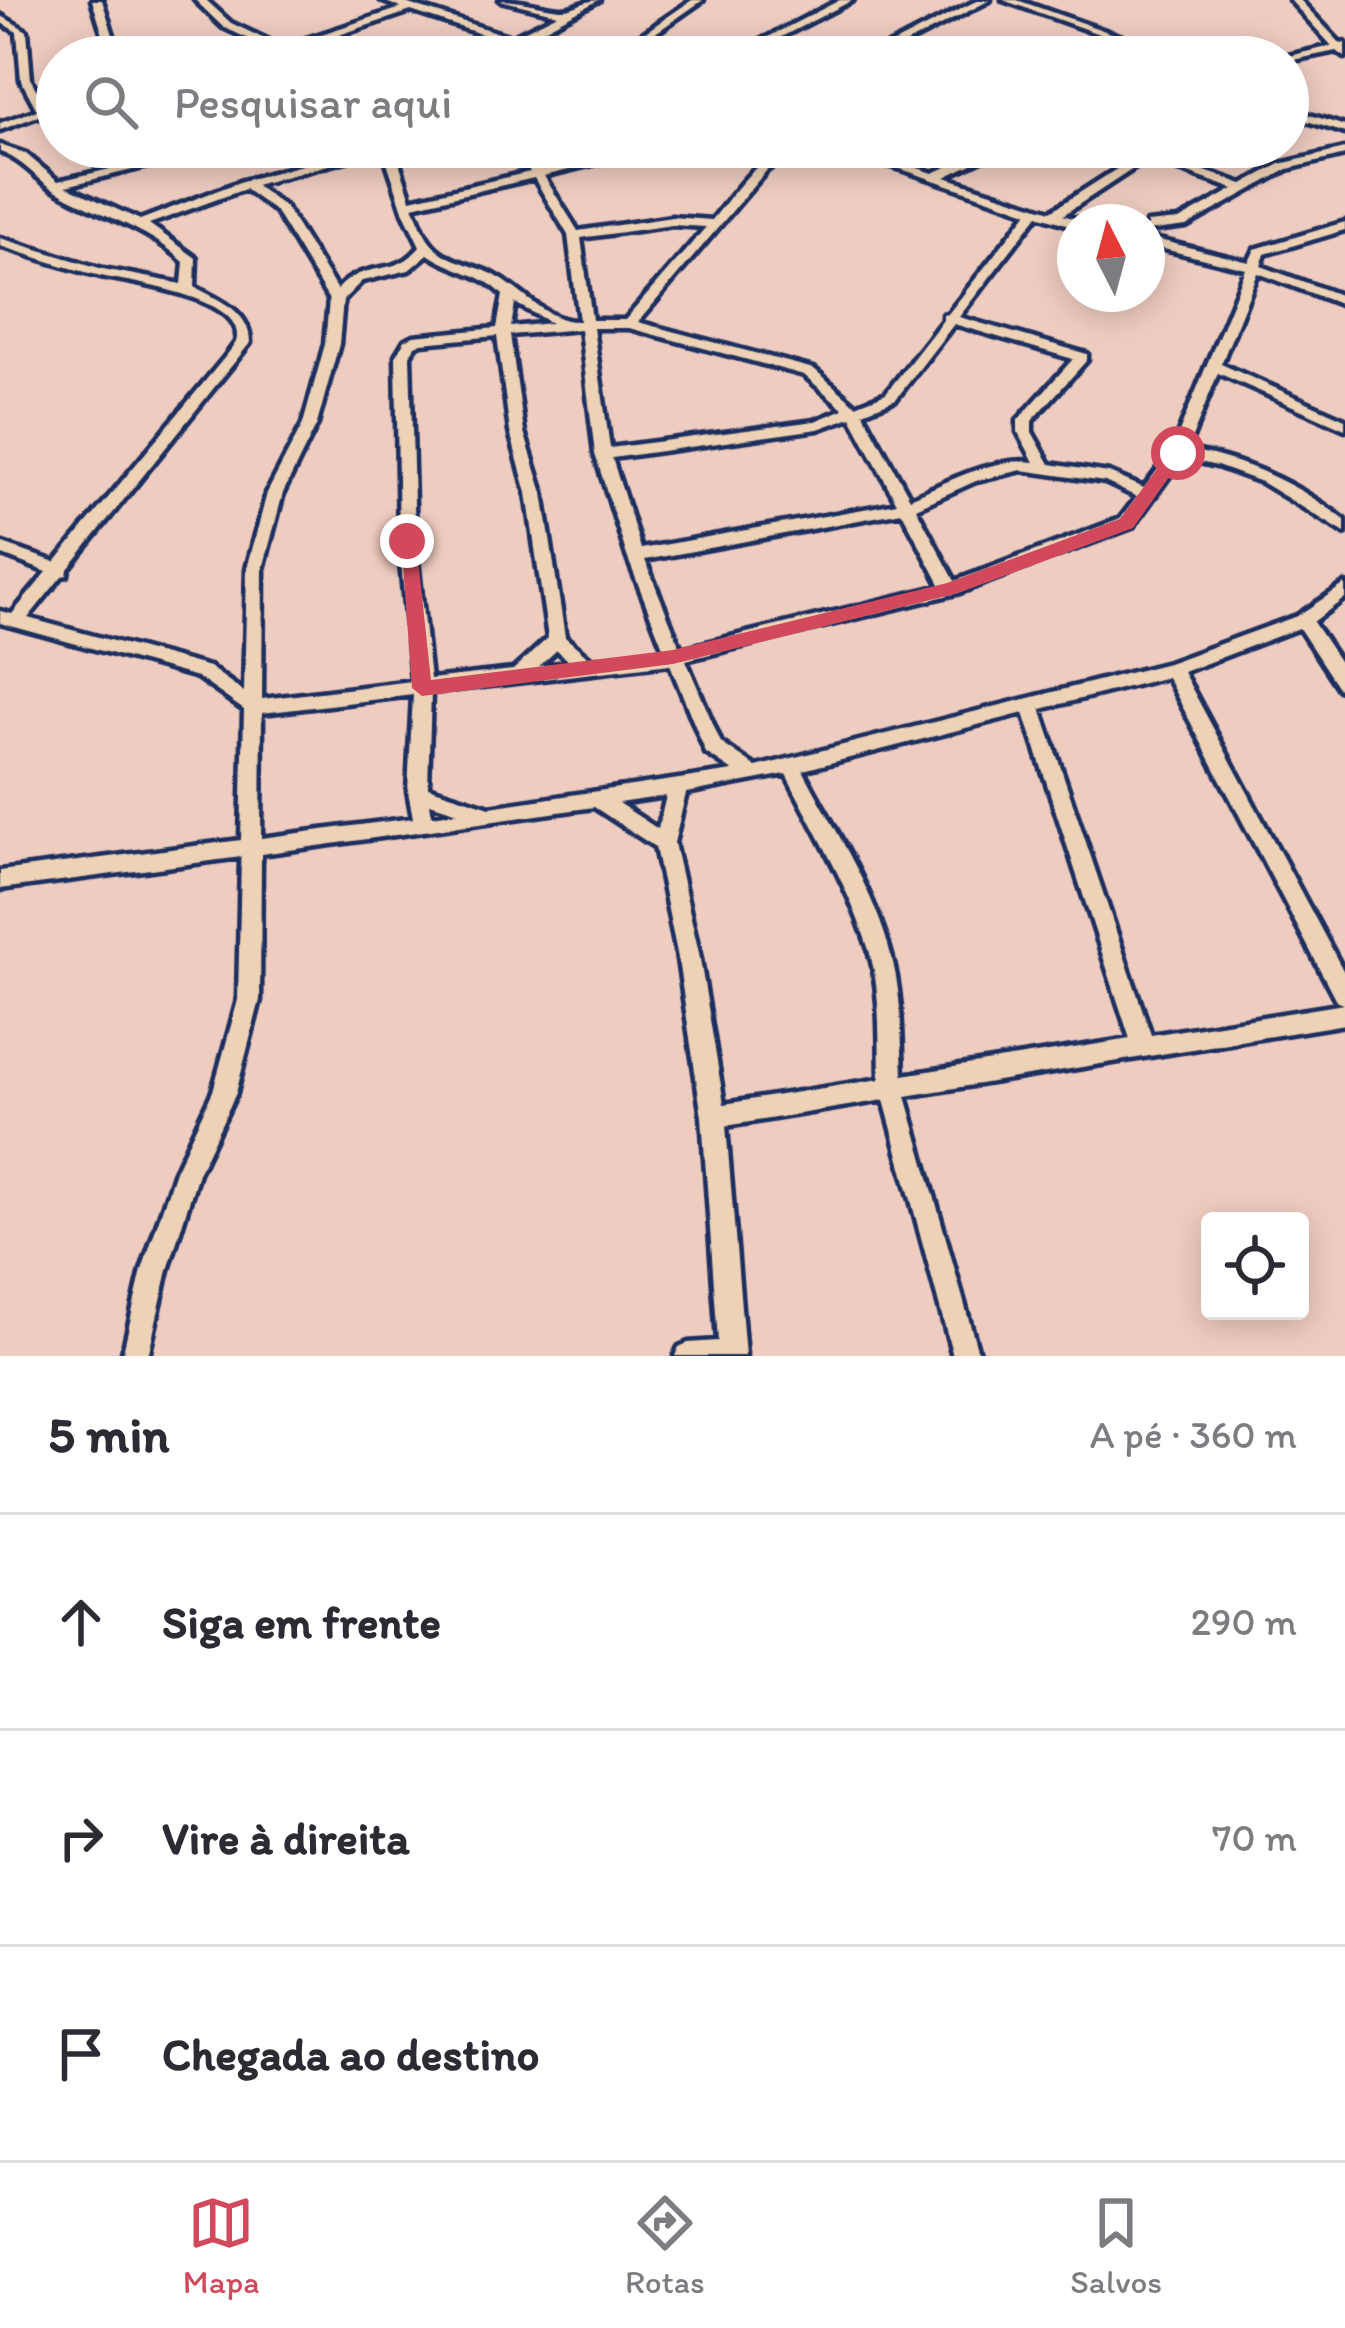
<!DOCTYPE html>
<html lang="pt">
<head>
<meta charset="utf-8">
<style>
	:root { --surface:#fff; --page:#f2f2f3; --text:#2b2b33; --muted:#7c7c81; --line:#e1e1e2; --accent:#d1495b }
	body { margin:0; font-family:Itim,sans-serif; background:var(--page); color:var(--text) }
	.controls { position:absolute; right:36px; bottom:36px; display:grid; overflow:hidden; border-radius:12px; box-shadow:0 6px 30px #0003 }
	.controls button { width:108px; height:108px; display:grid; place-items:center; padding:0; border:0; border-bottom:3px solid var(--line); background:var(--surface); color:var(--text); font:60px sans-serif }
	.compass { position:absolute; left:1057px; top:204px; width:108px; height:108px; border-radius:50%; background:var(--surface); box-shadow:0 6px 30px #0003; rotate:354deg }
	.stop { position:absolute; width:36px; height:36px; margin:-27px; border:9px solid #d1495b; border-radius:50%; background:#fff }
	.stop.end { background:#d1495b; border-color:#fff; box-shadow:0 3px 12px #0008 }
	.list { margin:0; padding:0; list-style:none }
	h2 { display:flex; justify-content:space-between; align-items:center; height:156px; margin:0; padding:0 48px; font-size:51px }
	h2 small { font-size:39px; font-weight:400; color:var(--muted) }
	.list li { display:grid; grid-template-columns:78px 1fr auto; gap:36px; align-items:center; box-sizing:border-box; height:216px; padding:0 48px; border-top:3px solid var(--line) }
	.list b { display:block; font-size:45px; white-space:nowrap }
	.list em { font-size:39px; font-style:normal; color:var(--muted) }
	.icon { flex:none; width:66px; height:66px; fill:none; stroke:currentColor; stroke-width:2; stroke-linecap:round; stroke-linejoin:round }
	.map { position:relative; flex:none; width:1345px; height:1356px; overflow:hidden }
	.search { position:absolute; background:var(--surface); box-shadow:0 6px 30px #0003; left:36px; right:36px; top:36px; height:132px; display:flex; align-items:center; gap:30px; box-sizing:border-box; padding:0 42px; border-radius:66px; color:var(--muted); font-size:45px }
	.sheet { height:804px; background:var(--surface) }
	nav { display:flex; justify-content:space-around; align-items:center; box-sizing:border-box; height:168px; border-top:3px solid var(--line); background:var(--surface); font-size:33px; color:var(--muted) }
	nav a { display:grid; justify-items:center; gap:6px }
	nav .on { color:var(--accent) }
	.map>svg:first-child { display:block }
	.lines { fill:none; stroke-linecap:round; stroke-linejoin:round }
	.minor-casing { stroke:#1b2f5e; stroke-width:9 }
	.minor { fill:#eed2b5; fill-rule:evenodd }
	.route { fill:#d1495b }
</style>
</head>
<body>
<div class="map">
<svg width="1345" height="1356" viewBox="0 0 1345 1356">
	<rect width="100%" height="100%" fill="#efccc0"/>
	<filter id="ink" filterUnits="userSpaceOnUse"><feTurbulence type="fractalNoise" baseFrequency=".00833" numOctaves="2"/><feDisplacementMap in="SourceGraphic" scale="24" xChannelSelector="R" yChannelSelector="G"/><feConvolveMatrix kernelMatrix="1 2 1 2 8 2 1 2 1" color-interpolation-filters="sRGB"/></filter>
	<g filter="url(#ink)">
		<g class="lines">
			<!-- minor casing -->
			<g class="minor-casing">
				<g id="minor">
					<polygon points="92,0 102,0 120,57 110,57"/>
					<path d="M195,0H206L231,23L282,47L401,8L381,0H396L511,37L558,14L500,0C521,0 540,7 560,9C574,10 585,0 599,0L521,41L566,57H551L411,11L291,51V55L257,57L273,50L223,27Z"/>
					<polygon points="692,0 703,0 621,57 609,57"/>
					<polygon points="840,0 853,0 742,57 729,57"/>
					<polygon points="978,0 990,0 880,57 867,57"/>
					<polygon points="1003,0 1017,0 1179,57 1164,57"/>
					<polygon points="1290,0 1300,0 1341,44 1345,43 1345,57 1336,51 1288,61 1288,57 1284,57 1332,46"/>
					<polygon points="0,15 27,31 31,80 49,112 0,130 0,123 37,110 21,80 17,32 0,22"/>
					<polygon points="1288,108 1345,126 1345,133 1288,115"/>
					<path d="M0,145L26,154L58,181L206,147H227L66,186L140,220L242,181L369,147H394L411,199L530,172L515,147H527L541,170L642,147H663L544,176L578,231L672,217L712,220C734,194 762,147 800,147L767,170L638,322L814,369L856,405L886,393L943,320V315L948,314L1028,212L836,147H854L933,173L992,147H1007L945,177L1051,211L1151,147H1165L1155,154L1243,184L1280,164L1345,149V155L1288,169L1186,226L1147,231V223L1179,220L1234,189L1148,159L1063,215L1079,220L1075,222V227L1038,215L959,317L1087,354V360L1032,421V432L1050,464L1109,473L1144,488L1171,452L1246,269L1147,245V237L1249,262L1255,249L1345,222V230L1265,254L1261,266L1345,297V306L1258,273L1221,364L1345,419V429L1218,373L1187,450C1245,459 1299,485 1345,520V533L1261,482L1217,466L1182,458L1132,527L957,593L686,660L721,743L756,767L1168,663L1297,616L1345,584V598L1313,622L1345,670V691L1339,689L1299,628L1183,672L1345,974V1024L906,1096L979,1356H953L884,1100L726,1126L745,1356H675L679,1347L688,1343L718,1341L702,1117L677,953L655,847L594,807L261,854L260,1000L236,1093L198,1173L168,1270L148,1356H122L142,1270L175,1171L213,1091L238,1000L241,857L0,889V871L241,840L244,710L197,677L0,623V611L12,614L47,572L0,554V543L55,562L225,357C227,355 235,344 236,342C250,297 127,282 101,276C67,268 33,256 0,246V238L103,269L182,284L184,262C146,226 97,215 54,189C34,177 23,160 0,152ZM383,150L404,213L420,246C398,279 364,258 337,290L285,207L255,185ZM534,178L568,235L579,321C548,323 521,289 496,276C477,265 452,263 436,248C424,237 419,220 413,206ZM245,189L276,212L329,300L325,344L303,424L267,493L247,569L244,692L209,667L28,618L62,576L67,575L68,569L250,343C250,311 220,301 195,287L196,258L149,224ZM672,225L706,227L625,320H592L581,238ZM428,254C452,271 483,273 503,295L497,328L414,336L405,340L396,355L399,541L412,681L262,699L263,569L283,493L317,424L339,344L343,300L362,281L409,270ZM515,303L551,323L511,327ZM954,324L1073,359L1018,420V432L1034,462C995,456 945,483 910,498L863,412L896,399ZM593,328H629L804,375L844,409L815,421L610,448ZM580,329L595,454L627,556L665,652L592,660L565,637L543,493L524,432L510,335ZM497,336L510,432L527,493L548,638L513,670L430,679L415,541L410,355L415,346L422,343ZM851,417L897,503L641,549L612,458L818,429ZM1022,470L1105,482L1137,497L1120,519L955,581L916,508L976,481ZM902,512L941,586L681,649L645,560ZM557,650L571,663L539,666ZM670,664L706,753L733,771L490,807L428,787L431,692ZM1167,677L1337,1002L1344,1004L1151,1035L1041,709ZM413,695L408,791L413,818L261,838L262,713ZM1024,713L1130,1039L903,1075C901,1035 902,994 891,955C874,890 834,829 803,770ZM786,774C815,831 850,889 869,950C881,991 879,1036 880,1079L724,1104L699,953L674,843L686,793ZM666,796L658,829L618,803ZM430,803L458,812L432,816Z"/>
				</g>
			</g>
			<!-- minor -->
			<use href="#minor" class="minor"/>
		</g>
	</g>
	<!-- route -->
	<polygon class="route" points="1172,449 1186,453 1133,528 958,593 673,664 422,696 412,688 401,537 416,541 431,680 673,650 947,583 1120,519"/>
</svg>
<div class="controls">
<button><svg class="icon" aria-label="locate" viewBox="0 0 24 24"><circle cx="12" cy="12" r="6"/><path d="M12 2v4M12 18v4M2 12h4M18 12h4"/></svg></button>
</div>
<svg class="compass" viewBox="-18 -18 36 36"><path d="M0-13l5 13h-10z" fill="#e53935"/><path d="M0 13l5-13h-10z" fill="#7c7c81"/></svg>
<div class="stop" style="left:1178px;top:453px"></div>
<div class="stop end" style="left:407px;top:541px"></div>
<div class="search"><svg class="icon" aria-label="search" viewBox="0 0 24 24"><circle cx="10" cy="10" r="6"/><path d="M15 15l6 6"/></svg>Pesquisar aqui</div>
</div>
<section class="sheet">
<h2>5 min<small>A pé · 360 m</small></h2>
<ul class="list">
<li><svg class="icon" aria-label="ahead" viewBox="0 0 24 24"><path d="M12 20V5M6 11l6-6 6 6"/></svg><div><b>Siga em frente</b></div><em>290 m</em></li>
<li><svg class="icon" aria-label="right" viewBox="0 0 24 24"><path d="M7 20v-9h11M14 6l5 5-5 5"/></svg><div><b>Vire à direita</b></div><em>70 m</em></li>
<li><svg class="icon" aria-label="arrive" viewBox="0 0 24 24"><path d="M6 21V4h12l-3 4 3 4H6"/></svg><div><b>Chegada ao destino</b></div></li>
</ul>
</section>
<nav>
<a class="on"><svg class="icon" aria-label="map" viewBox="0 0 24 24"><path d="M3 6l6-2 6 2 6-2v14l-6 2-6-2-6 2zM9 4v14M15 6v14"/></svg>Mapa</a>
<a><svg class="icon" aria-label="directions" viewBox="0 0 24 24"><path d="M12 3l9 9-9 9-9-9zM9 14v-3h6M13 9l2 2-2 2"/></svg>Rotas</a>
<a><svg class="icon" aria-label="saved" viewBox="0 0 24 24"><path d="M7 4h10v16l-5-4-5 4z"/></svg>Salvos</a>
</nav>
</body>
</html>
